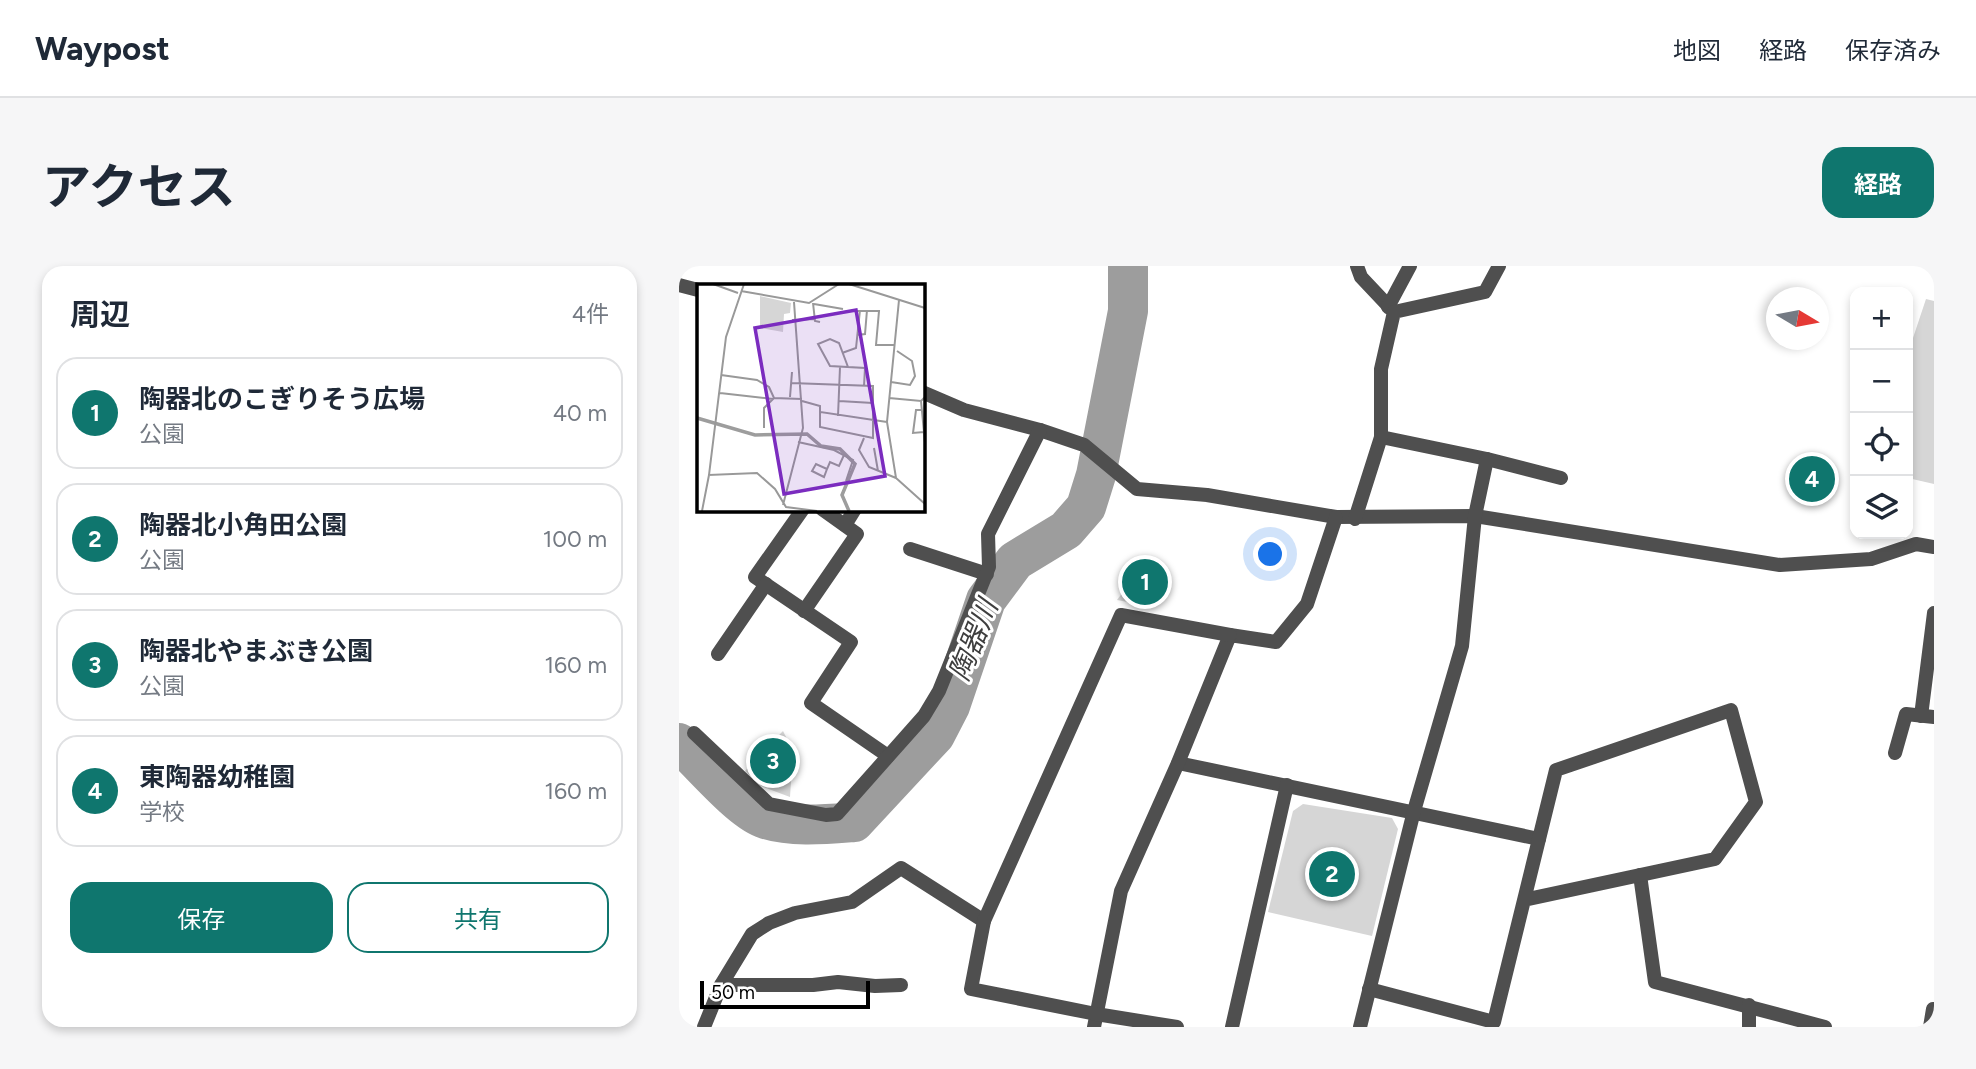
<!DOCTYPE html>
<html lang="ja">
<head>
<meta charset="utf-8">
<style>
	:root { --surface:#fff; --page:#f6f6f7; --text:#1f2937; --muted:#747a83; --line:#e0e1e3; --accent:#0f766e }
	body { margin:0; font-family:Figtree,"Noto Sans JP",sans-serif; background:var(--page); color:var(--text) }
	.controls { position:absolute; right:21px; top:21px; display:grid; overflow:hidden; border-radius:14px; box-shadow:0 4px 10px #0003 }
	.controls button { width:63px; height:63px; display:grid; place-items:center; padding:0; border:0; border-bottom:2px solid var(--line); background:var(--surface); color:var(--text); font:35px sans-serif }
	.compass { position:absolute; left:1087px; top:21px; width:63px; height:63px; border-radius:50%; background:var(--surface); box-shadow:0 4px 10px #0003; rotate:100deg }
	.scale { position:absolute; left:21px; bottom:18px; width:170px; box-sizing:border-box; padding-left:7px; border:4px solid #000; border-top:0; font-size:19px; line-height:24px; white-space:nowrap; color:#000; -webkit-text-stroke:5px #fff; paint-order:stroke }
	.you { position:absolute; left:592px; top:289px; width:24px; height:24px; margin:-18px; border:5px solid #fff; border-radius:50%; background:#1a73e8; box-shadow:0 0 0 10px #1a73e833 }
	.badge { display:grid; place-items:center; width:46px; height:46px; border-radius:50%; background:var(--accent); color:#fff; font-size:23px; font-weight:700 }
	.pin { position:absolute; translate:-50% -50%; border:4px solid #fff; box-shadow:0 2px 7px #0006 }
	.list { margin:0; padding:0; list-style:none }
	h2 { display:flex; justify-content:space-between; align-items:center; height:91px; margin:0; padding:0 28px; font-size:30px }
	h2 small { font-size:23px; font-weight:400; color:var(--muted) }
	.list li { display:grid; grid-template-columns:46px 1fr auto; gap:21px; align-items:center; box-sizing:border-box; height:112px; margin:0 14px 14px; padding:0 14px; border:2px solid var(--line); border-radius:21px }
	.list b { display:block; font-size:26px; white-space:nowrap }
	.list p { margin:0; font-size:23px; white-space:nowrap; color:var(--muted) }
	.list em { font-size:23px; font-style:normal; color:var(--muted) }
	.actions { display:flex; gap:14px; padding:21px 28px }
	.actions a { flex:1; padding:16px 0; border:2px solid var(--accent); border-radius:21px; text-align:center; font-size:24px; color:var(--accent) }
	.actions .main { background:var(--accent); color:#fff }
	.icon { flex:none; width:38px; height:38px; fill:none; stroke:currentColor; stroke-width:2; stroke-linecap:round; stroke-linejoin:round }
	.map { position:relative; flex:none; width:1255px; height:761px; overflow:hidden; border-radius:21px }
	header { display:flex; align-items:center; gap:42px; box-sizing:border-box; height:98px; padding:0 35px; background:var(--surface); border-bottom:2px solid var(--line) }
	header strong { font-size:33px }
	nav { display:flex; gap:38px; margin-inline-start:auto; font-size:24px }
	.intro { display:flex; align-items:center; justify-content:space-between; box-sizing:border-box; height:168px; padding:0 42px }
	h1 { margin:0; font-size:49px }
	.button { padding:18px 32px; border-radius:21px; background:var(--accent); color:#fff; font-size:24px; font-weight:700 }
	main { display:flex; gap:42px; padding:0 42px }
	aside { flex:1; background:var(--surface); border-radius:21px; box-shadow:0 4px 10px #0003 }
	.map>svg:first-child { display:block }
	.green { fill:#d6d6d6 }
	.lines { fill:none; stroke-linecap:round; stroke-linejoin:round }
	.river { stroke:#9d9d9d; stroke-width:40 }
	.minor { stroke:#4f4f4f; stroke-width:14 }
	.labels { text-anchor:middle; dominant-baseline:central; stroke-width:6; stroke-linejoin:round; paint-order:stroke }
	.water-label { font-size:28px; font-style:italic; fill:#3e3e3e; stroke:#fff }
	.inset-river { fill:none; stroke:#9d9d9d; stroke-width:3.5 }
	.inset-road { fill:none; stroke:#999; stroke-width:2 }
	.view { fill:#7b2cbf; fill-opacity:0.15; stroke:#7b2cbf; stroke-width:3.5 }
	.inset-edge { fill:none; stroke:#000; stroke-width:3.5 }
</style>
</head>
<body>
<header>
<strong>Waypost</strong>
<nav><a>地図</a><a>経路</a><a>保存済み</a></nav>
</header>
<div class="intro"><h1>アクセス</h1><a class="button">経路</a></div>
<main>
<aside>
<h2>周辺<small>4件</small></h2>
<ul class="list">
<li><span class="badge">1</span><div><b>陶器北のこぎりそう広場</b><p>公園</p></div><em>40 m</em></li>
<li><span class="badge">2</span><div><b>陶器北小角田公園</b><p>公園</p></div><em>100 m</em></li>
<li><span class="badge">3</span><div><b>陶器北やまぶき公園</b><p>公園</p></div><em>160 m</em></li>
<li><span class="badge">4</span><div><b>東陶器幼稚園</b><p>学校</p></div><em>160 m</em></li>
</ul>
<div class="actions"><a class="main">保存</a><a>共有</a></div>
</aside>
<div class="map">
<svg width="1255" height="761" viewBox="0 0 1255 761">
	<rect width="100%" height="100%" fill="#fff"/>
	<!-- green -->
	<g class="green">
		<polygon points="1247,33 1255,35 1255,218 1229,212 1229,87"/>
		<polygon points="467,296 484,299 475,341 438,334"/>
		<polygon points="104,465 114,485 111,531 82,520 66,505"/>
		<polygon points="624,538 713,552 719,563 693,670 589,646 614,545"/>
	</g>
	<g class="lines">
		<!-- river -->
		<path class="river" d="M0,477C21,496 60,543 84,552C109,562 150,558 175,556L256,469L271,440L307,334L336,295L387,264L407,241L417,209L449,45V0"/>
		<!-- minor -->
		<g class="minor">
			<polyline points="678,0 682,11 715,46"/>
			<polyline points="0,19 19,24"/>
			<polyline points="709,41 731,0"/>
			<polyline points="243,126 285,144 361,164 405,179 458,223 528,229 657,251 796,250 1101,299 1192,293 1237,278 1255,281"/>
			<polyline points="702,171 808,193 882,212"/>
			<polyline points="124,243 76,311 172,376 132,437 209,490"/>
			<polyline points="676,253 702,171 702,103 715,46 806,26 820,0"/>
			<polyline points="166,259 176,243"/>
			<polyline points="231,283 308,308"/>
			<polyline points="125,345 178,268 143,243"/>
			<polyline points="39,388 87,318"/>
			<polyline points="1242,450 1255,347"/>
			<polyline points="15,467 90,538 147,549 158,548 245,450 260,425 310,301 309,268 361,164"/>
			<polyline points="1216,487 1227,448 1255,451"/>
			<polyline points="499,497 860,573"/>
			<polyline points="961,609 976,716 1146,761"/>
			<polyline points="42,719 134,719 159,716 196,720 222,719"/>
			<polyline points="690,723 815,756 877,504 1052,444 1077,536 1036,593 845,634"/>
			<polyline points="1070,739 1070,761"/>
			<polyline points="25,761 42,719 73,668 90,657 116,647 173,636 222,602 305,655"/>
			<polyline points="415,761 442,625 499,497 551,369 597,376 628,338 657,251"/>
			<polyline points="498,761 417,748 292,723 305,655 442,349 551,369"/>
			<polyline points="553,761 608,519"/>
			<polyline points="681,761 735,545 783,380 796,250 808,193"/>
			<polyline points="1251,761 1254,743"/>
		</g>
	</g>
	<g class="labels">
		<!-- water labels -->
		<g class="water-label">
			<text transform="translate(294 374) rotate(-68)">陶器川</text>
		</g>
	</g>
	<!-- overview -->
	<g transform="translate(18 18)">
		<rect width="228" height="228" fill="#fff"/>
		<path d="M63,12L94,19L93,29L87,30L86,48L63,44Z" fill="#d6d6d6"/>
		<path class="inset-river" d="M0,134L58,151L110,150L124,162L143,165L158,180L145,211L152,227"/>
		<path class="inset-road" d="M16,0L41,9M47,0L29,53L12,191L60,189L78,205L89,223L120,227M152,0L228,24M44,7L112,19L142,0M202,16L190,138L199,194L228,220M116,19L118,37L123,38M117,20L146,25M156,27H182L179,61H198M95,36L118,35M160,51L168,50L170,26M145,69L159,64L163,26M151,83L142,59L133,55L121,60L133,82L168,84L167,102M24,91L60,96L72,103L77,114L105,115M194,98L213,101L218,92L215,77L200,67M94,99L176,102V154L123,143V128M23,109L76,115M93,113L95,88M192,114L224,117L228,113M105,117L123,122V128L190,138M142,117L176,119M224,117L228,159M224,126H219L216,149L227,148M141,132L143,83M67,144V124L77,114M167,154L162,166L172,183L199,194M101,158L137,166L156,176L149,197M177,164L181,187M130,185L119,180L115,187L127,193L130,185L133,178L142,182L147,171M86,221L106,144L97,18M5,227L12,191"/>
		<path class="view" d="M159,26L188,192L87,210L58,44Z"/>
		<rect width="228" height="228" class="inset-edge"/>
	</g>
</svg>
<div class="controls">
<button>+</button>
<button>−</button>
<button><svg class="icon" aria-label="locate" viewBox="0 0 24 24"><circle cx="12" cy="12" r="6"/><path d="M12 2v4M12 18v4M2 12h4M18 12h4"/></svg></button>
<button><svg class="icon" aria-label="layers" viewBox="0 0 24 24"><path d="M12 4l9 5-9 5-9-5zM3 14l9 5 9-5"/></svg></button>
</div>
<svg class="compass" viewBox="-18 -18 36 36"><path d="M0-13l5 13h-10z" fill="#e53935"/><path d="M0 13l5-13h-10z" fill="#747a83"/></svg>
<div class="scale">50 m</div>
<div class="you"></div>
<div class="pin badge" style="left:466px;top:316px">1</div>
<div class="pin badge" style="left:653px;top:608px">2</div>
<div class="pin badge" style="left:94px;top:495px">3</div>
<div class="pin badge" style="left:1133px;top:213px">4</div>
</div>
</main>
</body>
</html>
